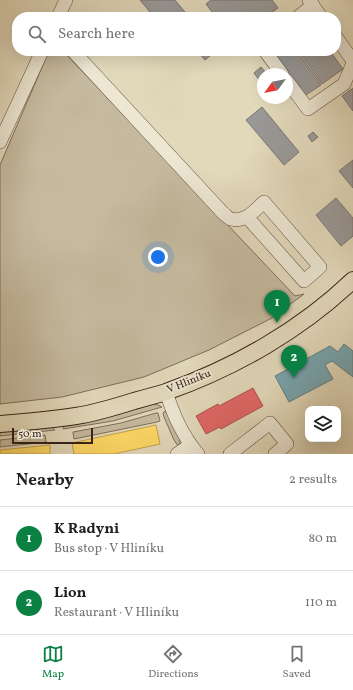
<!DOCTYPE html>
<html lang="en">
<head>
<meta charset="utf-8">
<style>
	:root { --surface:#fff; --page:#f6f6f6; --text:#202124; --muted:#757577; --line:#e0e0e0; --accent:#0b8043 }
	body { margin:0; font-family:Vollkorn,serif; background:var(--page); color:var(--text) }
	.controls { position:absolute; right:12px; bottom:12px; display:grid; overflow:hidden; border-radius:8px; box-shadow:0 4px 16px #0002 }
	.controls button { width:36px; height:36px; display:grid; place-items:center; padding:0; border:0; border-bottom:1px solid var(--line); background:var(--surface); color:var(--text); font:20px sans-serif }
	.compass { position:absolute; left:257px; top:68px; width:36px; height:36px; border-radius:50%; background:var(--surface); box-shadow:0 4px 16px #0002; rotate:237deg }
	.scale { position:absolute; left:12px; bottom:10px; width:81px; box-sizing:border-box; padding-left:4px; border:2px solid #3a2316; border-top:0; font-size:11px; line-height:14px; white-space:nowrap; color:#3a2316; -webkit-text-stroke:3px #ece6d3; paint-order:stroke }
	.you { position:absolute; left:158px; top:257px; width:14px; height:14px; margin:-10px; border:3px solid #fff; border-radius:50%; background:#1a73e8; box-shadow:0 0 0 6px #1a73e833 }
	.badge { display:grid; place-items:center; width:26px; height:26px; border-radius:50%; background:var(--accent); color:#fff; font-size:13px; font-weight:700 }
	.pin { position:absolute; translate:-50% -33px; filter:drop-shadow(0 1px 2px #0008) }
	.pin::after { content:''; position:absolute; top:21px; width:14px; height:12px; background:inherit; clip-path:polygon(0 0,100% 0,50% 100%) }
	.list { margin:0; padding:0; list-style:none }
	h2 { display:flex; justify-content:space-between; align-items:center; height:52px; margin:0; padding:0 16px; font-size:17px }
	h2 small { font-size:13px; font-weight:400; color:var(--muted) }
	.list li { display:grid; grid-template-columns:26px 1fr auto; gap:12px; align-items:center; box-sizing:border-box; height:64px; padding:0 16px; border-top:1px solid var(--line) }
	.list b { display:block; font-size:15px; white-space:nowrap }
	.list p { margin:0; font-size:13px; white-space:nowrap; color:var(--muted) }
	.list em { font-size:13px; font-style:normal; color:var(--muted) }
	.icon { flex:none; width:22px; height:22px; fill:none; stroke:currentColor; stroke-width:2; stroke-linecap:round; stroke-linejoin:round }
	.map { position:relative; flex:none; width:353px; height:454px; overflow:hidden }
	.search { position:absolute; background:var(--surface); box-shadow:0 4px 16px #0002; left:12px; right:12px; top:12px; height:44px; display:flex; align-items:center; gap:10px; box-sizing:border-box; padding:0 14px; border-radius:16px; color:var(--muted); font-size:15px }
	.sheet { height:180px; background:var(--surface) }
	nav { display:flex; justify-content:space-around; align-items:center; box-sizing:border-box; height:56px; border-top:1px solid var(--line); background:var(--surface); font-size:11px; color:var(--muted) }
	nav a { display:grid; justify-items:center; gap:2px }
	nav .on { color:var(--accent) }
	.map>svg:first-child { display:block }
	.green { fill:#c5ba9f; stroke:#806e5a }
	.homes { fill:#ffd966; stroke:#c4a24e }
	.shops { fill:#e06666; stroke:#ae524e }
	.public { fill:#76a5af; stroke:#647e81 }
	.industry { fill:#999; stroke:#7c7672 }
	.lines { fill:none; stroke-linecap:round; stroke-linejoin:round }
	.minor-casing { stroke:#64503f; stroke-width:14 }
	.major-casing { stroke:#3a2316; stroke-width:18 }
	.minor { stroke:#ece6d3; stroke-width:13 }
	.major { stroke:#e2d9bb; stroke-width:16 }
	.labels { text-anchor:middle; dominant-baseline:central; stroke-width:4; stroke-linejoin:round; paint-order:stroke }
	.street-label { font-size:11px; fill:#3a2316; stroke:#ece6d3 }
</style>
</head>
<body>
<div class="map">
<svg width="353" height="454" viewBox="0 0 353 454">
	<rect width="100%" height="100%" fill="#e2d9bb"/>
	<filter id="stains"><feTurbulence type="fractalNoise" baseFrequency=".005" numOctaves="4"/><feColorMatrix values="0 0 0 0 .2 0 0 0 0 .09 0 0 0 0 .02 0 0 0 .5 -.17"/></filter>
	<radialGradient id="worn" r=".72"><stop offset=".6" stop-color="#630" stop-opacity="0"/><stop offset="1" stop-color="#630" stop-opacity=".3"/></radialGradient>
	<!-- green -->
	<g class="green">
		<polygon points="49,51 63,51 295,296 304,294 272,318 209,350 144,377 62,397 0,404 0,165"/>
		<polygon points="154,404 158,405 162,407 113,421 63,429 65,424 112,416"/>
		<path d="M165,411C169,416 180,434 180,440C180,443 179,444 178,446L174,440L164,417L163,413Z"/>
		<polygon points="156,413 158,413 160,421 157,422 74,439 73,432 121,423"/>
		<polygon points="51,426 55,430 0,436 0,431"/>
		<polygon points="45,435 46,442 0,447 0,440"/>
	</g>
	<!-- homes -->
	<g class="homes">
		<polygon points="156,425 160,444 114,454 74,454 72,443"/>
		<polygon points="50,445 50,454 0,454 0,450"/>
	</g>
	<!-- shops -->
	<polygon class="shops" points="253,388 263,406 221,429 220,427 206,434 196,416 218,404 219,406"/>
	<!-- public -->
	<polygon class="public" points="344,344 353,351 353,377 332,361 325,365 333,379 289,402 275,376 330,346 338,352"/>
	<!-- industry -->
	<g class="industry">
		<polygon points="140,0 175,0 189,17 154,17"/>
		<polygon points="211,0 241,0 242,1 244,0 272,0 278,8 268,15 270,17 216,17 206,4"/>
		<polygon points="197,51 216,51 205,60"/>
		<polygon points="271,51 297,51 321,85 303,97"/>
		<polygon points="299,51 330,51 343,69 322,84"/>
		<polygon points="261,67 267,74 263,74 263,85 254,73"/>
		<polygon points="353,88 353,111 342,96"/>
		<polygon points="262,107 299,152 284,165 246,120"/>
		<polygon points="313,132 318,137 312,142 308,136"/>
		<polygon points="353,160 353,188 339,171"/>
		<polygon points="336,198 353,218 353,236 341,246 316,215"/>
	</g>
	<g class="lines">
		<!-- minor casing -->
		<g class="minor-casing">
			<g id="minor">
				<polyline points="309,0 321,17"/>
				<polyline points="58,17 66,0"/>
				<polyline points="298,17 313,5"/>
				<polyline points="336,37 353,61"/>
				<path d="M73,51L223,213C226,215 228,218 231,219C245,223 255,210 264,202L320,267L304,281L247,217"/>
				<polyline points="265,51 282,74"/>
				<polyline points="287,81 308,109 344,84 353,63"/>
				<polyline points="0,142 42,51"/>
				<path d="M166,392C174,416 182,435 198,454"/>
				<polyline points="177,454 190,445"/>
				<polyline points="230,454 270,423 287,444 275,454"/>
			</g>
		</g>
		<!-- major casing -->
		<g class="major-casing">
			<path id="major" d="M0,424C25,422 50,420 76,416C96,413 115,407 134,401C145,398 156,395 166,392C234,368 301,330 353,280"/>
		</g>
		<!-- minor -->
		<use href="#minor" class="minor"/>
		<!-- major -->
		<use href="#major" class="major"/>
	</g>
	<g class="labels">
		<!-- street labels -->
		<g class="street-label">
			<text transform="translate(189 382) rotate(-22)">V Hliníku</text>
		</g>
	</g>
	<rect width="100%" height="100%" filter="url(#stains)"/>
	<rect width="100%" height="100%" fill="url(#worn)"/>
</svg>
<div class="controls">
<button><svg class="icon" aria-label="layers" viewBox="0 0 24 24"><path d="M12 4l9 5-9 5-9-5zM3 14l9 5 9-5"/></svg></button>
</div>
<svg class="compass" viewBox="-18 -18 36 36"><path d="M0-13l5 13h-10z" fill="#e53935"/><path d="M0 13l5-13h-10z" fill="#757577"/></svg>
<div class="scale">50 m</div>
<div class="you"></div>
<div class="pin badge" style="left:277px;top:323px">1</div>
<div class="pin badge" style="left:294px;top:378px">2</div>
<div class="search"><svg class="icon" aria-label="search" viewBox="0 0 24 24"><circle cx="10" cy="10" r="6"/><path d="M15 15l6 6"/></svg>Search here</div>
</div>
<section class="sheet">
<h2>Nearby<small>2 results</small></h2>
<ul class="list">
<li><span class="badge">1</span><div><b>K Radyni</b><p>Bus stop · V Hliníku</p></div><em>80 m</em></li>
<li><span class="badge">2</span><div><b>Lion</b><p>Restaurant · V Hliníku</p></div><em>110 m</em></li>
</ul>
</section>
<nav>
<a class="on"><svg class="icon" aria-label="map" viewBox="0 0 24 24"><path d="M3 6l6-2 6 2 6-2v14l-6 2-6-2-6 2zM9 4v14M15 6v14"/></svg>Map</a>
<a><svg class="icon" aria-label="directions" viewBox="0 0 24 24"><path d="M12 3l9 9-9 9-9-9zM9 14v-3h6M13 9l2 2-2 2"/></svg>Directions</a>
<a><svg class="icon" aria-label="saved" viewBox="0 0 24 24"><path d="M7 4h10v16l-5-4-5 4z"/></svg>Saved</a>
</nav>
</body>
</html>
